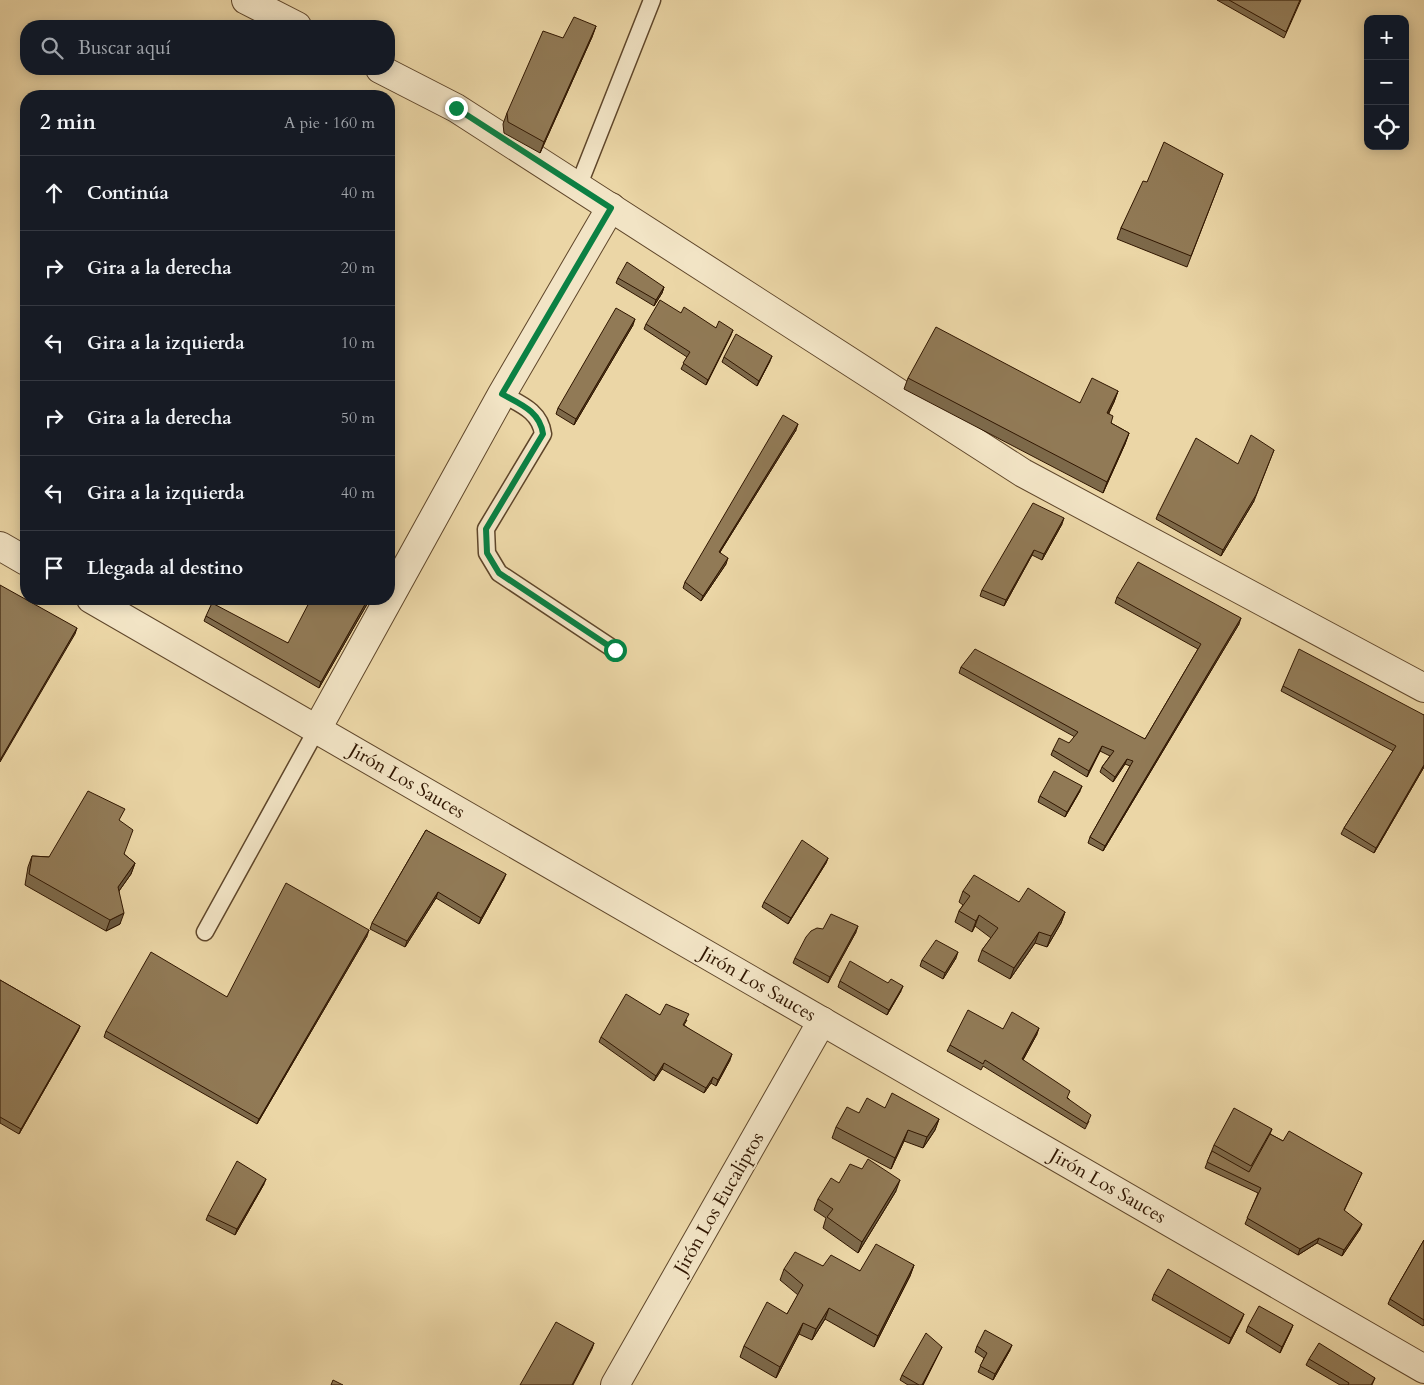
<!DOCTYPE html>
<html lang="es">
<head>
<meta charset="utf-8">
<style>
	:root { --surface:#171b24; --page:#242831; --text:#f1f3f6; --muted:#9ea1a6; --line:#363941 }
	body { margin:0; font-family:Cardo,serif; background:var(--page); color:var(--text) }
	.controls { position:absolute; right:15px; top:15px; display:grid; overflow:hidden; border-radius:10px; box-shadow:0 2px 12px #0003 }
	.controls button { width:45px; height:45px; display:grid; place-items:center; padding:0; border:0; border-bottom:1px solid var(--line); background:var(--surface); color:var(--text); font:25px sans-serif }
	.stop { position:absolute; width:15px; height:15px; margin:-11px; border:4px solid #0b8043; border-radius:50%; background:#fff }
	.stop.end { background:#0b8043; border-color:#fff; box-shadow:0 1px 5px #0008 }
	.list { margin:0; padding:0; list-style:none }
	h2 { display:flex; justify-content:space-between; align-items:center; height:65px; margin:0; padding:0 20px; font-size:21px }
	h2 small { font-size:16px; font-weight:400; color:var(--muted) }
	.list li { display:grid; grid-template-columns:32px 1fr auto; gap:15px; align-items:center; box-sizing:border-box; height:75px; padding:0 20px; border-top:1px solid var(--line) }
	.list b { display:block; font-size:19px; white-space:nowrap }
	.list em { font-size:16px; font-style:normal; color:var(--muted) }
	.icon { flex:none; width:28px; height:28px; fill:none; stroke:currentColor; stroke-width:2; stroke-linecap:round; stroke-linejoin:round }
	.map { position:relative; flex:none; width:1424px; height:1385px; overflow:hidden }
	.search { position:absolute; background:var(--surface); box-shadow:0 2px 12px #0003; left:20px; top:20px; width:375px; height:55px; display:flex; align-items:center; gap:12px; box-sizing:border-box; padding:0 18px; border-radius:20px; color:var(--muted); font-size:19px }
	.panel { position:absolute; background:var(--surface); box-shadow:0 2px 12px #0003; left:20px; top:90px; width:375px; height:515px; border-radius:20px }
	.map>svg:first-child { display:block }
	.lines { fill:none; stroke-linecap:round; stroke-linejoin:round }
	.service-casing { stroke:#5f462a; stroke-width:19 }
	.minor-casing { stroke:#5f462a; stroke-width:30 }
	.service { stroke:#f2e4c5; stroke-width:16 }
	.minor { stroke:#f2e4c5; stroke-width:28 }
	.wall { fill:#7d694a; stroke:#301600 }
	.shaded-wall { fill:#66553c; stroke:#301600 }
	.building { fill:#917a56; stroke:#301600 }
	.route { stroke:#0b8043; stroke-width:6 }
	.labels { text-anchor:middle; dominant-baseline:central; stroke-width:4; stroke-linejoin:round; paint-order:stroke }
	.street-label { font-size:19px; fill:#301600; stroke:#f2e4c5 }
</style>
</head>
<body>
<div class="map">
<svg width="1424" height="1385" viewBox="0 0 1424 1385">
	<rect width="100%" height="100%" fill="#ebd6a6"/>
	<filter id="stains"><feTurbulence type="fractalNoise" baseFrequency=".004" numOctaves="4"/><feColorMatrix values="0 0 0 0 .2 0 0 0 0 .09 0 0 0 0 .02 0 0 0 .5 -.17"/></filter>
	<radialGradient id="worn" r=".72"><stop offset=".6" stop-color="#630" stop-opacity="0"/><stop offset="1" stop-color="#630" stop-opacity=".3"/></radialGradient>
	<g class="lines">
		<!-- service casing -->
		<g class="service-casing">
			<g id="service">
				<polyline points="578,187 652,0"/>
				<path d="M502,394C520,404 540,411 543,434L486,529L487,553L499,573L615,650"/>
				<polyline points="205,932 317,729"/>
			</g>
		</g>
		<!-- minor casing -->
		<g class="minor-casing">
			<g id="minor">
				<polyline points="246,0 297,26"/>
				<polyline points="380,69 456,108 1023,473 1424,688"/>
				<polyline points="0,546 26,561"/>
				<polyline points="91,599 1424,1369"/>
				<polyline points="317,729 502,394 611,207"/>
				<polyline points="615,1385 822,1021"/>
			</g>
		</g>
		<!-- service -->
		<use href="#service" class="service"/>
		<!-- minor -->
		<use href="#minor" class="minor"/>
	</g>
	<!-- wall -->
	<g class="wall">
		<polygon points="1217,0 1301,0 1284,38"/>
		<polygon points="596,26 592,37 540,153 504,133 503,124 507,113 563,38"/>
		<polygon points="1223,174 1187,267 1117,239 1121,228 1147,182"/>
		<polygon points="618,278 664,287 662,293 654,306 616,283"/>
		<polygon points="681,313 716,328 731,335 706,385 681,369 687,357 644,329 646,324"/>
		<polygon points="633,325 574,425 556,414 558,408"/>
		<polygon points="724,357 770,361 757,386 722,362"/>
		<polygon points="908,378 1080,403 1118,391 1114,402 1109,413 1111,423 1129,433 1125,444 1103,493 904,389"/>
		<polygon points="796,430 720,552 726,564 701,601 683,588 685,582"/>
		<polygon points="1254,501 1221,556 1156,519 1158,514"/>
		<polygon points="1062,524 1042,560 1032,555 1004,606 980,596 982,590"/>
		<polygon points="1117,597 1239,624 1103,851 1088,843 1090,837 1130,766 1125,764 1113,782 1100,772 1102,767 1110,756 1100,751 1087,777 1051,755 1053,750 1069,743 1075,737 959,673 961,667 1145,739 1198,649 1115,603"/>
		<polygon points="370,599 319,688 204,621 206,616 288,643"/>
		<polygon points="1283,686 1424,715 1424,767 1374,853 1341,834 1344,828 1393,751 1281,691"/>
		<polygon points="1080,791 1065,817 1038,802 1040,796"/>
		<polygon points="120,821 124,854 135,863 131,874 119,891 120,924 106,931 25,885 28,867 32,856 49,857"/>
		<polygon points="426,830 504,879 479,924 436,898 405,947 370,929 372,923"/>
		<polygon points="828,858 826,863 788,924 762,907 764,902"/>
		<polygon points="963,891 1019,902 1065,912 1061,923 1047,947 1035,943 1010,979 978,961 982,950 991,938 975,926 972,932 955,922 959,911 963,905 959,902"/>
		<polygon points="856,932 828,983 793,963 795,958"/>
		<polygon points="367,936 257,1124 104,1037 106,1031 227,997"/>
		<polygon points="956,958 943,979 920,966 922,960"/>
		<polygon points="0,980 80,1026 78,1031 19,1134 0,1123"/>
		<polygon points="840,981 901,991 887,1015 838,987"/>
		<polygon points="660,1015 687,1020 684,1025 730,1060 716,1086 711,1083 704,1093 662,1069 654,1081 599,1042 601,1037"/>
		<polygon points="1003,1029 1037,1034 1023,1060 1068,1098 1089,1121 1085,1129 983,1066 981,1070 947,1051 950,1045"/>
		<polygon points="885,1108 939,1119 935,1130 923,1148 904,1141 891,1169 832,1138 836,1127 859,1113"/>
		<polygon points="1272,1129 1270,1134 1283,1141 1362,1173 1344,1211 1360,1229 1342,1256 1317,1243 1298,1255 1245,1224 1258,1193 1205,1168 1214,1145"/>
		<polygon points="862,1169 896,1191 858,1253 823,1228 826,1218 814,1210 818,1199 839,1183"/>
		<polygon points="264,1184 235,1235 206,1220 208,1215"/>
		<polygon points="1424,1240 1424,1325 1423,1326 1388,1304 1390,1299"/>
		<polygon points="914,1265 910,1276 874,1347 825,1319 812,1340 799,1334 776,1378 740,1357 744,1346 787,1314 798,1295 780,1280 784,1269 823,1266 860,1271"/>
		<polygon points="1154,1294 1242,1319 1229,1344 1152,1300"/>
		<polygon points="1248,1326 1291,1330 1280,1353 1246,1332"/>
		<polygon points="977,1346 1010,1350 993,1380 978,1372 984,1358 975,1352"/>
		<polygon points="939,1353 923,1385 908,1385 900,1380 902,1375"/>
		<polygon points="1309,1359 1375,1378 1372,1385 1340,1385 1306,1365"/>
	</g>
	<!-- shaded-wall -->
	<g class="shaded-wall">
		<polygon points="596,26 592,37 540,153 544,142"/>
		<polygon points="664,287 662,293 654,306 656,300"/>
		<polygon points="635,319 633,325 574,425 576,419"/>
		<polygon points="733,330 731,335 706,385 708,380"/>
		<polygon points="772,356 770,361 757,386 759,381"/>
		<polygon points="1118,391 1114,402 1103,424 1107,413"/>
		<polygon points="798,424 796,430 717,557 719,552"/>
		<polygon points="1129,433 1125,444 1103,493 1107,482"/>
		<polygon points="1274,450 1254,501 1221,556 1223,550"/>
		<polygon points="1064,518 1062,524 1042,560 1044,554"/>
		<polygon points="1034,550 1032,555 1004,606 1006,600"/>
		<polygon points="728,558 726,564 701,601 703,596"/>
		<polygon points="368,599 370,599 319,688 321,682"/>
		<polygon points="1241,618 1239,624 1103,851 1105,846"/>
		<polygon points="77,628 75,634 0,762 0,760"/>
		<polygon points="1102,746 1100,751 1087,777 1089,771"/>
		<polygon points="1127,759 1125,764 1113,782 1115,777"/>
		<polygon points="1424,765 1424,767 1374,853 1376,848"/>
		<polygon points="1082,786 1080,791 1065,817 1067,812"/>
		<polygon points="828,858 826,863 788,924 791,918"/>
		<polygon points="135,863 131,874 114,898 118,887"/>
		<polygon points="506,874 504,879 479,924 481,918"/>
		<polygon points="438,892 436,898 405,947 407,941"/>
		<polygon points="1065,912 1061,923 1047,947 1051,936"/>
		<polygon points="124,913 120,924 106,931 110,920"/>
		<polygon points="979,915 975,926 972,932 976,921"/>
		<polygon points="858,926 856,932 828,983 830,977"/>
		<polygon points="369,930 367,936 257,1124 259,1119"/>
		<polygon points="1039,932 1035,943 1010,979 1014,968"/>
		<polygon points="958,952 956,958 943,979 945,973"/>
		<polygon points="903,986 901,991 887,1015 889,1010"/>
		<polygon points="80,1026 78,1031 19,1134 21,1129"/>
		<polygon points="1039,1028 1037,1034 1020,1065 1022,1059"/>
		<polygon points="732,1054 730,1060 716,1086 718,1080"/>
		<polygon points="664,1063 662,1069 654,1081 656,1076"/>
		<polygon points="713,1077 711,1083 704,1093 706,1088"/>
		<polygon points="939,1119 935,1130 923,1148 927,1137"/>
		<polygon points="908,1130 904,1141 891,1169 895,1158"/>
		<polygon points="266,1179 264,1184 235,1235 237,1229"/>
		<polygon points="900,1180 896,1191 858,1253 862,1242"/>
		<polygon points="1362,1224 1360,1229 1342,1256 1344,1250"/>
		<polygon points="1319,1238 1317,1243 1298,1255 1300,1249"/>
		<polygon points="914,1265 910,1276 874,1347 878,1336"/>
		<polygon points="829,1308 825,1319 812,1340 816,1329"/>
		<polygon points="1244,1314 1242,1319 1229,1344 1231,1338"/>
		<polygon points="803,1323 799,1334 776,1378 780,1367"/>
		<polygon points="1293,1325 1291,1330 1280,1353 1282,1347"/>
		<polygon points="594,1343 592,1349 573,1385 572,1385"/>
		<polygon points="1012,1345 1010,1350 993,1380 995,1374"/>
		<polygon points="942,1347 923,1385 922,1385"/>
	</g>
	<!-- building -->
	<g class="building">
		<polygon points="1229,0 1300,0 1286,32"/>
		<polygon points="574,17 596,26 544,142 508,122 507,113 543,31 563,38"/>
		<polygon points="1164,142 1223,174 1191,256 1121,228 1143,181 1147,182"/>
		<polygon points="627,262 664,287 656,300 618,278"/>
		<polygon points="660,300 681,313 684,307 716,328 719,321 733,330 708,380 683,363 690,352 646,324"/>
		<polygon points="616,308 635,319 576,419 558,408"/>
		<polygon points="936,327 1080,403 1092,378 1118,391 1107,413 1113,416 1111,423 1129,433 1107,482 908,378"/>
		<polygon points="736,334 772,356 759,381 724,357"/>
		<polygon points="783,415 798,424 719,552 728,558 703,596 685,582"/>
		<polygon points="1251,435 1274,450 1256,495 1223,550 1158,514 1196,438 1238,464"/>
		<polygon points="1033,503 1064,518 1044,554 1034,550 1006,600 982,590"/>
		<polygon points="1138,562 1241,618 1105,846 1090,837 1133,761 1127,759 1115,777 1102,767 1114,751 1102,746 1089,771 1053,750 1059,738 1069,743 1078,732 961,667 975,649 1145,739 1201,644 1117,597"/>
		<polygon points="0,585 77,628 0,760"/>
		<polygon points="311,599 368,599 321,682 206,616 212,603 288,643"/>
		<polygon points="1299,649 1424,715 1424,765 1376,848 1344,828 1396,746 1283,686"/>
		<polygon points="1054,771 1082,786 1067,812 1040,796"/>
		<polygon points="88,791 125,809 119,820 133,830 124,854 135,863 118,887 124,913 110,920 29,874 32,856 49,857"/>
		<polygon points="426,830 506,874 481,918 438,892 407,941 372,923"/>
		<polygon points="802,840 828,858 791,918 764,902"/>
		<polygon points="974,875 1019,902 1028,888 1065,912 1051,936 1039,932 1014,968 982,950 998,928 979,915 976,921 959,911 970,896 963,891"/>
		<polygon points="286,883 369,930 259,1119 106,1031 151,952 227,997"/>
		<polygon points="831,914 858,926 830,977 795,958 806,937 811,931 817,928 823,929"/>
		<polygon points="936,940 958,952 945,973 922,960"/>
		<polygon points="850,961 888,983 891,979 903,986 889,1010 840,981"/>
		<polygon points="0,980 80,1026 21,1129 0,1117"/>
		<polygon points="626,994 660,1015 666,1004 689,1014 683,1025 732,1054 718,1080 713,1077 706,1088 664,1063 656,1076 601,1037"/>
		<polygon points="968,1010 1003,1029 1012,1012 1039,1028 1022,1059 1070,1091 1067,1098 1091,1115 1087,1124 985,1060 983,1064 950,1045"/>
		<polygon points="892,1093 939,1119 927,1137 908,1130 895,1158 836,1127 847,1107 859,1113 867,1098 885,1108"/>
		<polygon points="1234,1108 1272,1129 1251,1166 1214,1145"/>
		<polygon points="1289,1131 1362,1173 1344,1210 1362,1224 1344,1250 1319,1238 1300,1249 1247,1218 1261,1188 1207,1162 1212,1151 1249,1172 1270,1134 1283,1141"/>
		<polygon points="868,1159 900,1180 862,1242 827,1217 833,1209 818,1199 831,1178 839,1183 850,1164 862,1169"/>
		<polygon points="237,1161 266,1179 237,1229 208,1215"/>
		<polygon points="1424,1240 1424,1320 1390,1299"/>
		<polygon points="876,1244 914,1265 878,1336 829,1308 816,1329 803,1323 780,1367 744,1346 767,1302 787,1314 803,1285 784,1269 795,1252 823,1266 831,1255 860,1271"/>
		<polygon points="1168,1269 1244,1314 1231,1338 1154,1294"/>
		<polygon points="1259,1306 1293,1325 1282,1347 1248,1326"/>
		<polygon points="556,1322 594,1343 572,1385 520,1385"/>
		<polygon points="985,1330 1012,1345 995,1374 980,1366 987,1353 977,1346"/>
		<polygon points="926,1333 942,1347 922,1385 919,1385 902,1375"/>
		<polygon points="1319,1343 1375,1378 1371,1385 1348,1385 1349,1383 1309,1359"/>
		<polygon points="333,1380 343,1385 331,1385"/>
	</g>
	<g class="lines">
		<!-- route -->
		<path class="route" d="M456,108L611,208L502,394C520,404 540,411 543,434L486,529L487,553L499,573L615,650"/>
	</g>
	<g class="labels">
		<!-- street labels -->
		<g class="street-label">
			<text transform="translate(407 781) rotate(30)">Jirón Los Sauces</text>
			<text transform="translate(758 984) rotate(30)">Jirón Los Sauces</text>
			<text transform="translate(1108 1186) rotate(30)">Jirón Los Sauces</text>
			<text transform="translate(719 1203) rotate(-60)">Jirón Los Eucaliptos</text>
		</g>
	</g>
	<rect width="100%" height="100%" filter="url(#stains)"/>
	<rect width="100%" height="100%" fill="url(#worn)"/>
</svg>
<div class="controls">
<button>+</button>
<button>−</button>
<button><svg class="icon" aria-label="locate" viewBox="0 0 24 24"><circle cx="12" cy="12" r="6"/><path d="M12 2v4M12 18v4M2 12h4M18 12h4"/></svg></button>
</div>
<div class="stop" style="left:615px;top:650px"></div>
<div class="stop end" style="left:456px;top:108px"></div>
<div class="search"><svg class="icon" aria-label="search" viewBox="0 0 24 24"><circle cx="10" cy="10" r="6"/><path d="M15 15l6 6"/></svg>Buscar aquí</div>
<section class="panel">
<h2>2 min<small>A pie · 160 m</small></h2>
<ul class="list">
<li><svg class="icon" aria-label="ahead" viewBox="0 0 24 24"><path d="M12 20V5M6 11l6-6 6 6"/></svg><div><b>Continúa</b></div><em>40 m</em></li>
<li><svg class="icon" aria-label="right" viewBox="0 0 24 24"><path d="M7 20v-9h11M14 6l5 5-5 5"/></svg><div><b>Gira a la derecha</b></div><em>20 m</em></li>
<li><svg class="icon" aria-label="left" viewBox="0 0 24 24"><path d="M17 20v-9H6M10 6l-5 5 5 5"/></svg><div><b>Gira a la izquierda</b></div><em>10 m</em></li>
<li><svg class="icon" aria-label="right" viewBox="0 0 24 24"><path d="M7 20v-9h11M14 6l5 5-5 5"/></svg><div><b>Gira a la derecha</b></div><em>50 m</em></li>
<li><svg class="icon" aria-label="left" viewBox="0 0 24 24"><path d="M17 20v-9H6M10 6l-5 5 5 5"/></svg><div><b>Gira a la izquierda</b></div><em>40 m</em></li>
<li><svg class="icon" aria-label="arrive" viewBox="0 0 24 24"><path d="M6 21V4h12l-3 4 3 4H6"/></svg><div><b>Llegada al destino</b></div></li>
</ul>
</section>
</div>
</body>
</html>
